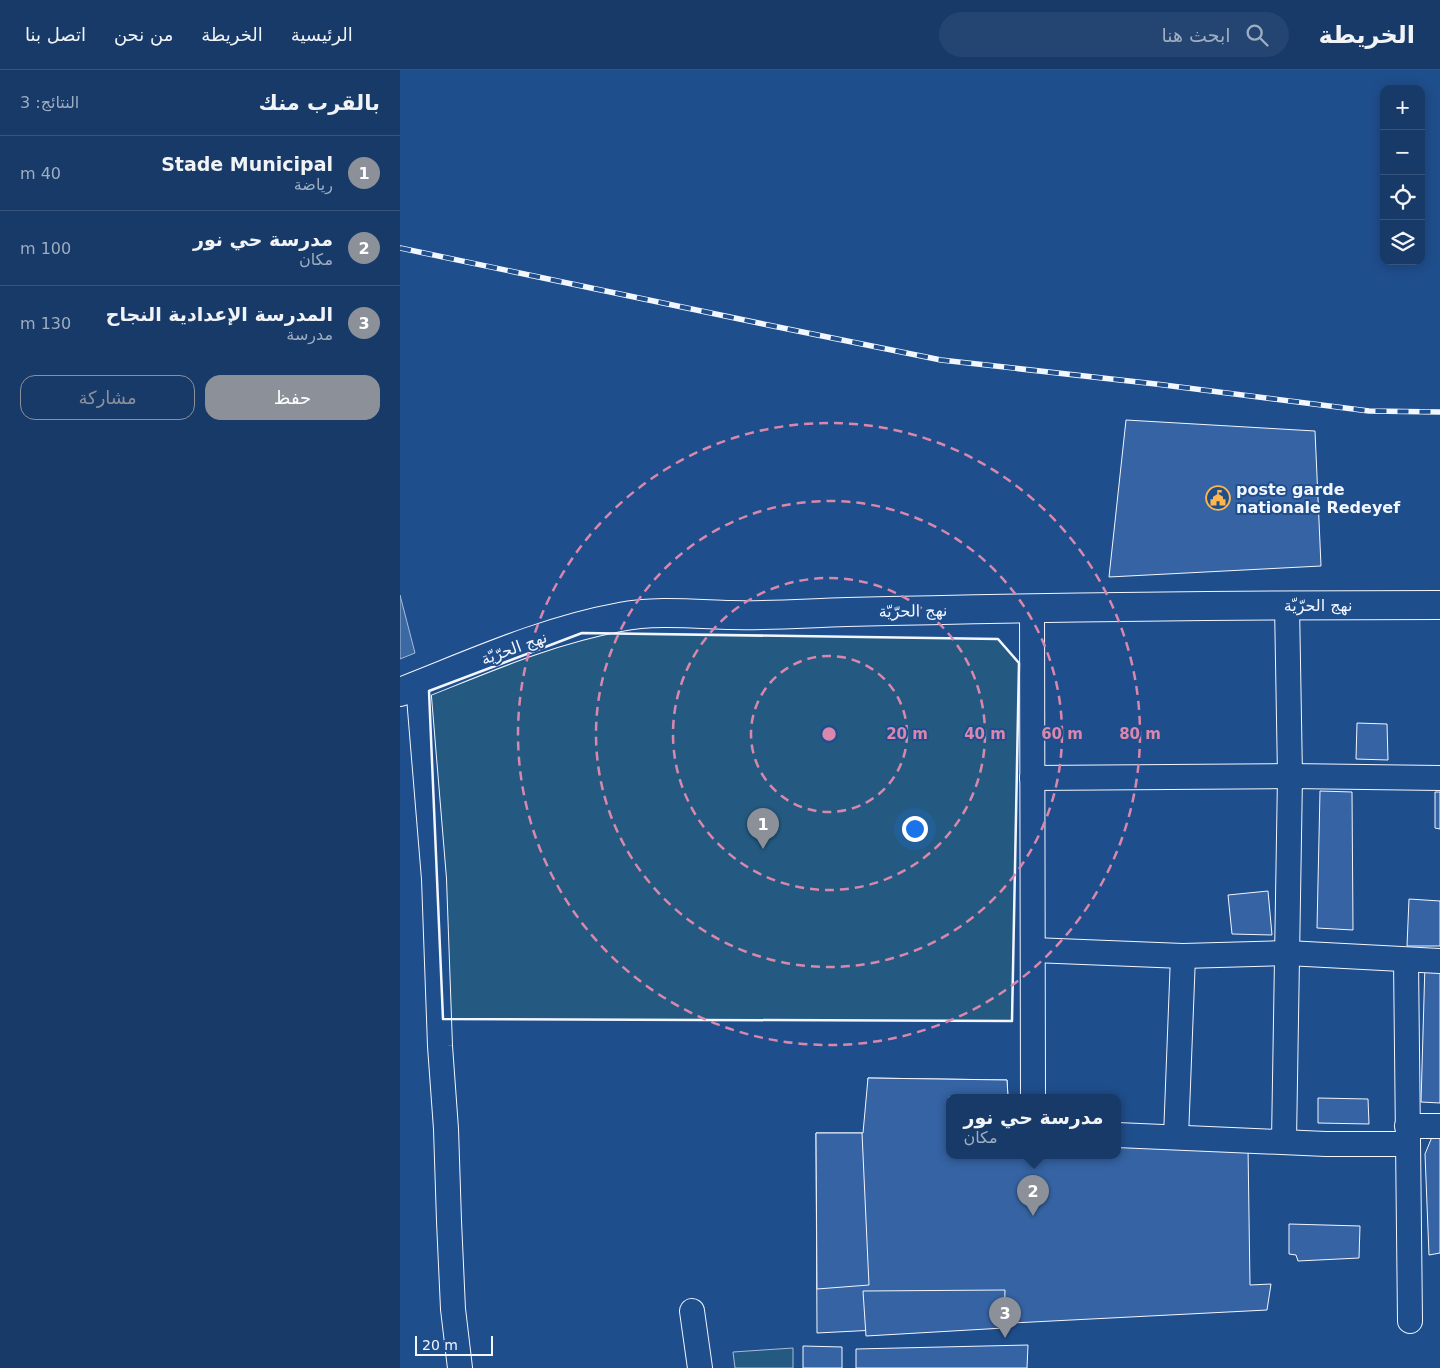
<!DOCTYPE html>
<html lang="ar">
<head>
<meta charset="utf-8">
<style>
	:root { --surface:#173a69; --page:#244571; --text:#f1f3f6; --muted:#9eadc0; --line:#36547d; --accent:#8c9099 }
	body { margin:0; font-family:"DejaVu Sans",Vazirmatn,sans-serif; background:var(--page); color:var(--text); direction:rtl }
	.controls { position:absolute; right:15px; top:15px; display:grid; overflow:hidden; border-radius:10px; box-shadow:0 2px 12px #0003 }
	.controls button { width:45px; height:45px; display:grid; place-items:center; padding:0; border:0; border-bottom:1px solid var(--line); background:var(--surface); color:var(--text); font:25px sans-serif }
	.scale { position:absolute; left:15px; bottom:12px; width:78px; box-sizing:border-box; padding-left:5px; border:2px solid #f2f6ff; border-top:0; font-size:14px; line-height:18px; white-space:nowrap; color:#f2f6ff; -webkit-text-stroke:4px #1f4e8c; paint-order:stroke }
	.you { position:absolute; left:514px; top:758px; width:18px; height:18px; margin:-12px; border:4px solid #fff; border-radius:50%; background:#1a73e8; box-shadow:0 0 0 8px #1a73e833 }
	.badge { display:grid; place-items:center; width:32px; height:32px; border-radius:50%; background:var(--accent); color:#fff; font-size:16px; font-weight:700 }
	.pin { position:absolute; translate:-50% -41px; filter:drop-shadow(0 1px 2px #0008) }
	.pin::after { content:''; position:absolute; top:26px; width:18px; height:15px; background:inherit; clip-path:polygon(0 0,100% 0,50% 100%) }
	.popup { position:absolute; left:546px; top:1024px; width:175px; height:65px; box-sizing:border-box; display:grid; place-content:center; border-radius:10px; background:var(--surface); filter:drop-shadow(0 1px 4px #0005); font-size:16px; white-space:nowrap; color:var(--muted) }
	.popup b { font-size:19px; color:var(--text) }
	.popup::after { content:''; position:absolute; left:50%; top:100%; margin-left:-10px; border:10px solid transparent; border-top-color:var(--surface) }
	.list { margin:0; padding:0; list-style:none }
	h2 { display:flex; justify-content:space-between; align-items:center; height:65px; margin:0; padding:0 20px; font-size:21px }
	h2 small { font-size:16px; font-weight:400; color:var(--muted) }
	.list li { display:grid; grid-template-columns:32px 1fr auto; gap:15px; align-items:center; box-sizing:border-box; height:75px; padding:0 20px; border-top:1px solid var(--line) }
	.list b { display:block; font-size:19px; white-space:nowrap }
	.list p { margin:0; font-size:16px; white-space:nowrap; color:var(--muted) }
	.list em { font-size:16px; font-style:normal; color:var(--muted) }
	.actions { display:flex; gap:10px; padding:15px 20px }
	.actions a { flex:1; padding:11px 0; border:1px solid var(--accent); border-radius:15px; text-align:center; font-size:18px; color:var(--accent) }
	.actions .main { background:var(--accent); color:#fff }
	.icon { flex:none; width:28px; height:28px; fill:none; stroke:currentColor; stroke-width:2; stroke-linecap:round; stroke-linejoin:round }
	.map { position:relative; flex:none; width:1040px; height:1298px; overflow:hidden; direction:ltr }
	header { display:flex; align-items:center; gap:30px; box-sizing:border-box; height:70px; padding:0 25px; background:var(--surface); border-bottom:1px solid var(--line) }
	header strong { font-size:24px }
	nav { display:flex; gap:28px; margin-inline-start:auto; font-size:18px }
	.search { width:350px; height:45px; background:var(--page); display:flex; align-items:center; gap:12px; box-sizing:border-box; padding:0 18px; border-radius:28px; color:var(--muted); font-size:19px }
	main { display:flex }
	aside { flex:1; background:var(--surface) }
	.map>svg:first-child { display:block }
	.green { fill:#245a82; stroke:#a8bbd7 }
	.water { fill:#3b69a3; stroke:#a8bbd7 }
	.building { fill:#3563a3; stroke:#f2f6ff }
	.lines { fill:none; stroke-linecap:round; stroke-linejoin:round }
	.street-casing { stroke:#f2f6ff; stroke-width:26 }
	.secondary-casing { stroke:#f2f6ff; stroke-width:30 }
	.street { stroke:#1f4e8c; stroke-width:24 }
	.secondary { stroke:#1f4e8c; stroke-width:28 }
	.rail-casing { stroke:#f2f6ff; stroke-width:5.5 }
	.rail { stroke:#1f4e8c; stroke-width:4; stroke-dasharray:11; stroke-linecap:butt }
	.wall { stroke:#f2f6ff; stroke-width:2.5 }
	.ring { fill:none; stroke:#da87ad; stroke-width:2.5; stroke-dasharray:9 6 }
	.labels { text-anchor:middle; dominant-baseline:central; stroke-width:4; stroke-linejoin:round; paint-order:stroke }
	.poi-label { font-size:16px; font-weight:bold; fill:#f2f6ff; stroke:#1f4e8c; text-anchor:start }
	.street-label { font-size:16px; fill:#f2f6ff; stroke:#1f4e8c }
	.centre { fill:#da87ad; stroke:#1f4e8c; stroke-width:2.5 }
	.ring-label { font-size:15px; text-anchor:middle; font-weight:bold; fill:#da87ad; stroke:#1f4e8c; stroke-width:4; stroke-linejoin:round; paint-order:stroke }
</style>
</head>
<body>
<header>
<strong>الخريطة</strong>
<div class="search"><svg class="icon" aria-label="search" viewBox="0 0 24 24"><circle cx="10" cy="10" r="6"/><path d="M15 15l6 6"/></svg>ابحث هنا</div>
<nav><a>الرئيسية</a><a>الخريطة</a><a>من نحن</a><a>اتصل بنا</a></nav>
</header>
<main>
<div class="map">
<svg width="1040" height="1298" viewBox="0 0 1040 1298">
	<rect width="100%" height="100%" fill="#1f4e8c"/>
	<!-- green -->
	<g class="green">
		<polygon points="182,563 598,569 619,593 612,951 43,949 29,621"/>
		<polygon points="393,1278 393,1298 335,1298 333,1282"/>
	</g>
	<!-- water -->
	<polygon class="water" points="0,525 15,583 0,589"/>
	<!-- building -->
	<g class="building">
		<polygon points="726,350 915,361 921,496 709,507"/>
		<polygon points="957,653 987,654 988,690 956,689"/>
		<polygon points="920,721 952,722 953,860 917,858"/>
		<polygon points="1035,722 1040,722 1040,759 1035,758"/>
		<polygon points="868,821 872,865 832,864 828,825"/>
		<polygon points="1009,829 1040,831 1040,876 1007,876"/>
		<polygon points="1025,894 1040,894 1040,1033 1021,1032"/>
		<polygon points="468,1008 607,1010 608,1027 549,1027 549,1047 470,1048"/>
		<polygon points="468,1008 607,1010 608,1027 549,1027 549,1085 717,1085 717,1075 848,1077 850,1215 871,1214 867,1240 417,1263 416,1063 463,1063"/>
		<polygon points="918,1028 968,1029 969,1054 918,1053"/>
		<polygon points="416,1063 462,1063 469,1215 417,1219"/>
		<polygon points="1032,1067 1040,1068 1040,1183 1029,1185 1025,1084"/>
		<polygon points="889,1154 960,1156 959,1188 898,1191 896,1185 889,1184"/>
		<polygon points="605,1220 604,1258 466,1266 463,1221"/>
		<polygon points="628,1275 627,1298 456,1298 456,1279"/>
		<polygon points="403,1276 442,1277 442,1298 403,1298"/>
	</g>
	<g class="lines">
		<!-- street casing -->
		<g class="street-casing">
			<g id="street">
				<polyline points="632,538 633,1027"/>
				<polyline points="18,615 34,809 40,976 46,1059 49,1151 53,1239 60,1298"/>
				<polyline points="632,708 890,706 1040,708"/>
				<polyline points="633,880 783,886 887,883 1040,891"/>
				<polyline points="1006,890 1010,1251"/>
				<polyline points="1007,1056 1040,1056"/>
				<polyline points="717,1065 926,1074 1008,1074"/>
				<polyline points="776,1067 783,886"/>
				<polyline points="884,1071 890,706 887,535"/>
				<polyline points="292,1241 300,1298"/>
			</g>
		</g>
		<!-- secondary casing -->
		<g class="secondary-casing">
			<path id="secondary" d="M0,622C72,594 143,561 220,547C254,540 296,544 331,545C370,546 409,543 447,542C645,537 842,535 1040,535"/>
		</g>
		<!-- street -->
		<use href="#street" class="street"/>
		<!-- secondary -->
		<use href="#secondary" class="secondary"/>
		<!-- rail casing -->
		<g class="rail-casing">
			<polyline id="rail" points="0,178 368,255 541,290 756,314 969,341 1040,342"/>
		</g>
		<!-- rail -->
		<use href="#rail" class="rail"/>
		<!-- wall -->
		<polygon class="wall" points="182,563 598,569 619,593 612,951 43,949 29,621"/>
	</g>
	<!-- distance rings -->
	<g class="ring">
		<circle cx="429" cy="664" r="78"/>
		<circle cx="429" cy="664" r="156"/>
		<circle cx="429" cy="664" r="233"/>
		<circle cx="429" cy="664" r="311"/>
	</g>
	<!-- icons -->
	<defs>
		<g id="civic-ring" transform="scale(1.25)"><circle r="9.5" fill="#1f4e8c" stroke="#ffb74d" stroke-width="1.5"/><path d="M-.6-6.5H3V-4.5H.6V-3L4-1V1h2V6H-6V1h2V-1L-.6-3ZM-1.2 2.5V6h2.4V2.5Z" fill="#ffb74d"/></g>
	</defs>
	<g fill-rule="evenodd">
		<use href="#civic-ring" x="818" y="428"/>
	</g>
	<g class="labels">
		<!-- poi labels -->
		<g class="poi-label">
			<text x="836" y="419">poste garde<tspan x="836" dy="18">nationale Redeyef</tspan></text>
		</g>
		<!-- street labels -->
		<g class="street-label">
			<text x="918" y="535">نهج الحرّيّة</text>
			<text transform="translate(513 541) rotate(-1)">نهج الحرّيّة</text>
			<text transform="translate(114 578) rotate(-20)">نهج الحرّيّة</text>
		</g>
	</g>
	<circle cx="429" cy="664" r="8" class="centre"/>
	<g class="ring-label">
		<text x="507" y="669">20 m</text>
		<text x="585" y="669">40 m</text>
		<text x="662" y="669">60 m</text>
		<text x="740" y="669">80 m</text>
	</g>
</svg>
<div class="controls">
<button>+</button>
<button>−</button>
<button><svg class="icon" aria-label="locate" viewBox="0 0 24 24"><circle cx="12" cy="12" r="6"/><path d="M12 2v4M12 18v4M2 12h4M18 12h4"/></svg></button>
<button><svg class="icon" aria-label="layers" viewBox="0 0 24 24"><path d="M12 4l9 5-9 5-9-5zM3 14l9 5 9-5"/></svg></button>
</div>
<div class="scale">20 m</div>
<div class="you"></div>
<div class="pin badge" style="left:363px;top:779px">1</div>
<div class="pin badge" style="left:633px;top:1146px">2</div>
<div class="popup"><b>مدرسة حي نور</b>مكان</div>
<div class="pin badge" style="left:605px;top:1268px">3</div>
</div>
<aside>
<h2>بالقرب منك<small>النتائج: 3</small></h2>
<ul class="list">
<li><span class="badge">1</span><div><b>Stade Municipal</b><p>رياضة</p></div><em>40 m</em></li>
<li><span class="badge">2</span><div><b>مدرسة حي نور</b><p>مكان</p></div><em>100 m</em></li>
<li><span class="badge">3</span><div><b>المدرسة الإعدادية النجاح</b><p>مدرسة</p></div><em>130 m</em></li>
</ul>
<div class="actions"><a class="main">حفظ</a><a>مشاركة</a></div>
</aside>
</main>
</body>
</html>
